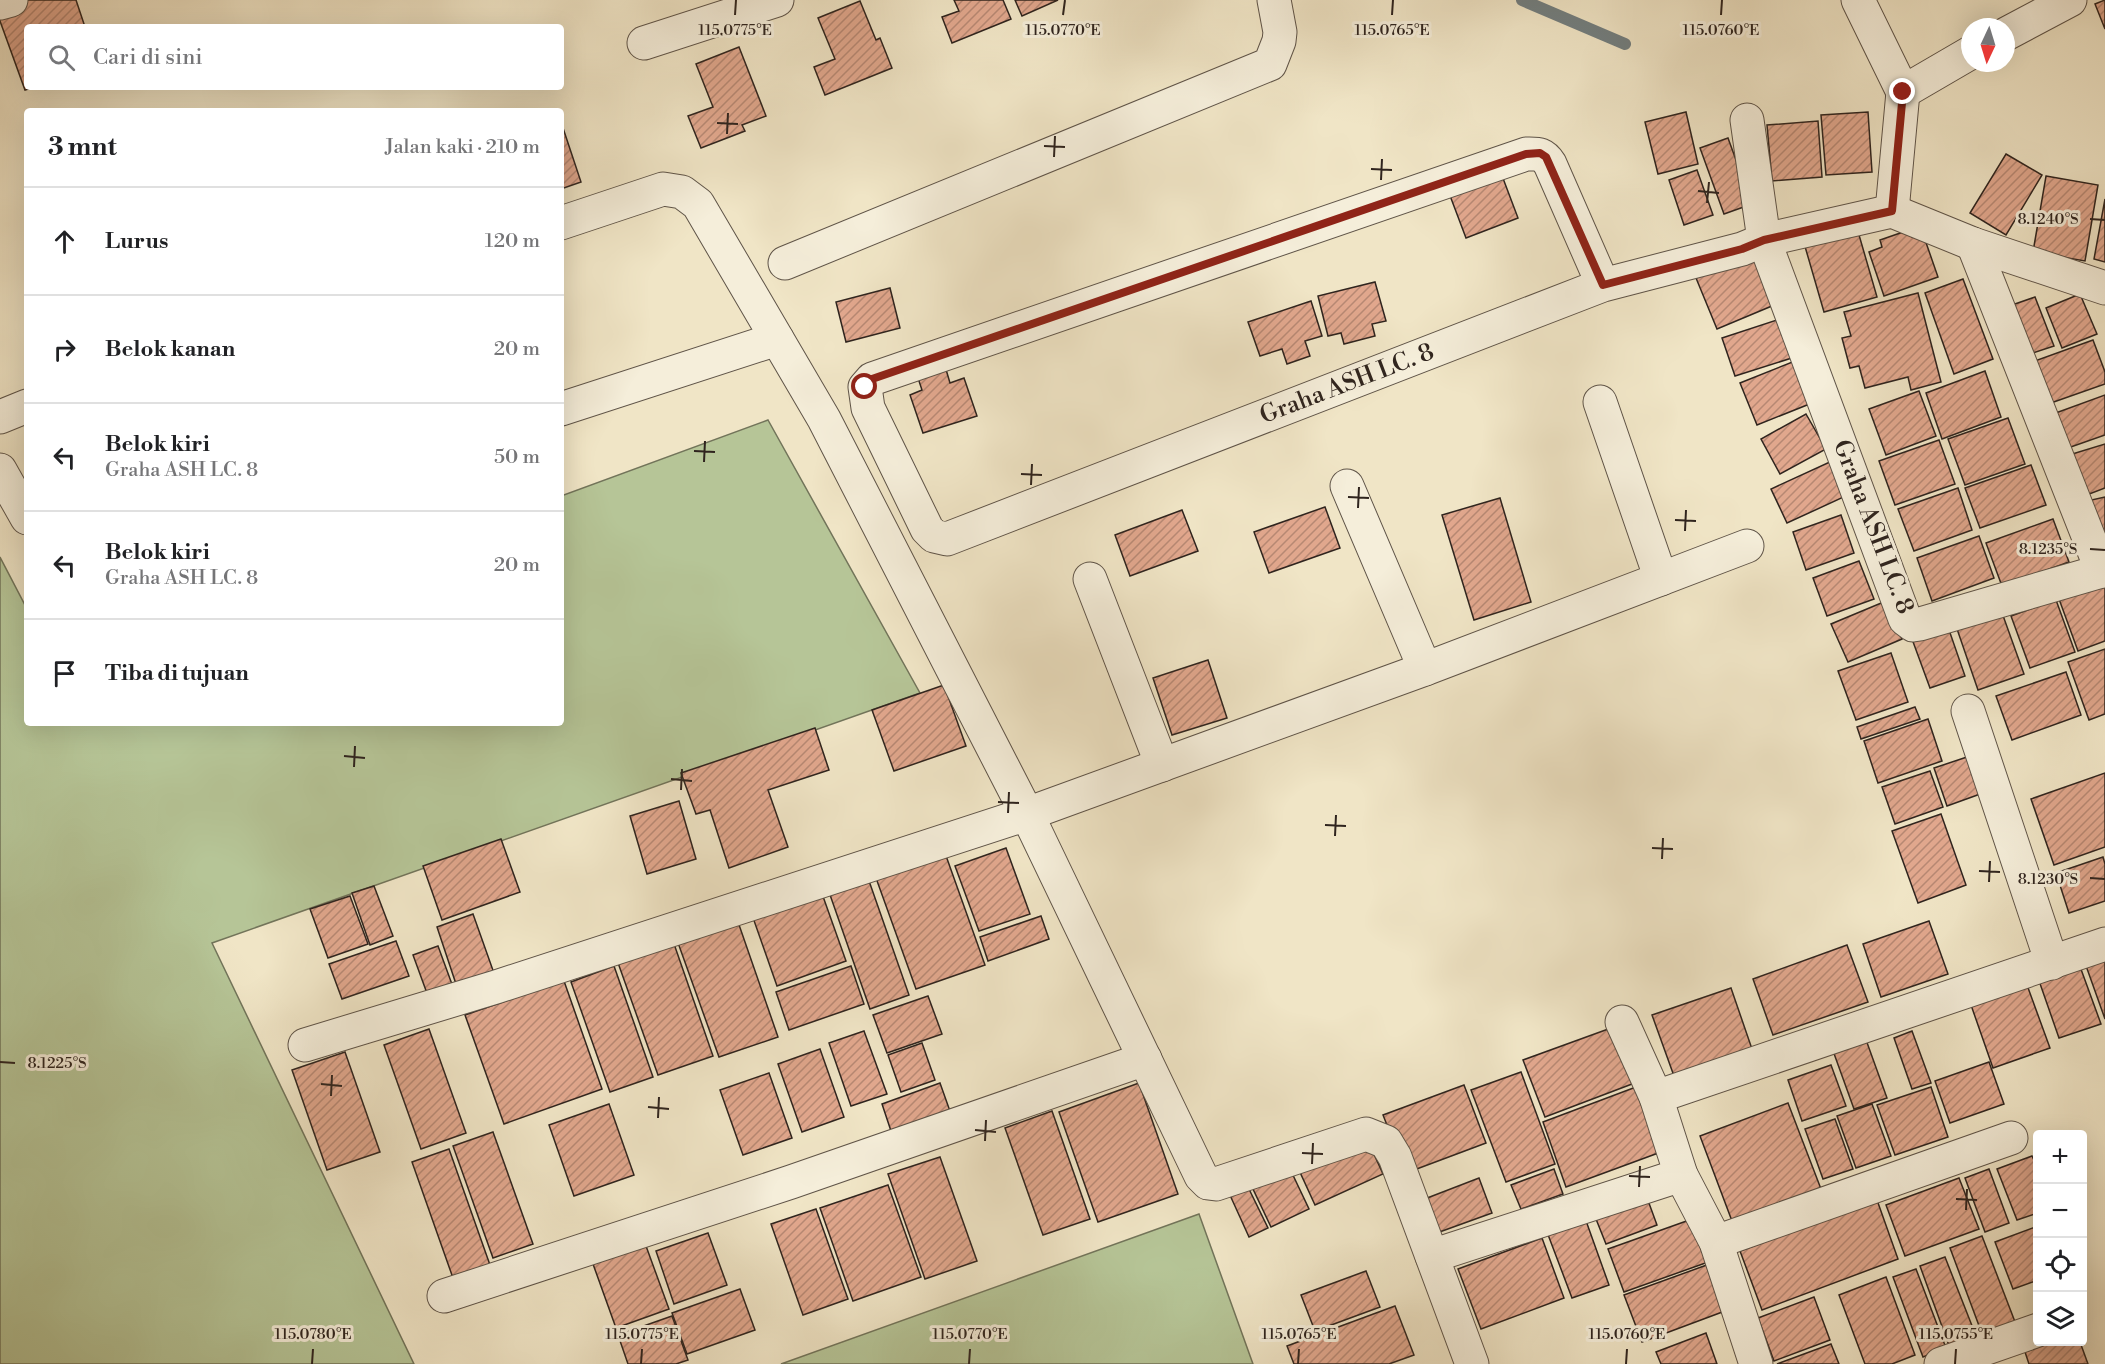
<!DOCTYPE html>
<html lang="id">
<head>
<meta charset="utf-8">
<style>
	:root { --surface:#fff; --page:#f2f2f2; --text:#202124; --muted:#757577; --line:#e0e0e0 }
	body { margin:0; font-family:"Libre Bodoni",serif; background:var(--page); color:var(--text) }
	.controls { position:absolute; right:18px; bottom:18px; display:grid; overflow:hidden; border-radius:6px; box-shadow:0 6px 24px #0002 }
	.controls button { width:54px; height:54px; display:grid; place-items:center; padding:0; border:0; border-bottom:2px solid var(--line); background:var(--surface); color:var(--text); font:30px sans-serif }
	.compass { position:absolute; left:1961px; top:18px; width:54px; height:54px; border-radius:50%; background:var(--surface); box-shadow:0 6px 24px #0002; rotate:184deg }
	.stop { position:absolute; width:18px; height:18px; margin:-14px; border:4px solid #8f2418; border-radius:50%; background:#fff }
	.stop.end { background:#8f2418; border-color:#fff; box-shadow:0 2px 6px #0008 }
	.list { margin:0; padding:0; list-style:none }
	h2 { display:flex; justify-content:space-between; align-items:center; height:78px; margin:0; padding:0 24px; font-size:26px }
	h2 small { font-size:20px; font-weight:400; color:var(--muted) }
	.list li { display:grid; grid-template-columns:39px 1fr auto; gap:18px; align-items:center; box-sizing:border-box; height:108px; padding:0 24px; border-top:2px solid var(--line) }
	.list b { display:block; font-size:22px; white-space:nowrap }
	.list p { margin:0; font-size:20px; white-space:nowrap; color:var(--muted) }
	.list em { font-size:20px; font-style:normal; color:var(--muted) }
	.icon { flex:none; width:33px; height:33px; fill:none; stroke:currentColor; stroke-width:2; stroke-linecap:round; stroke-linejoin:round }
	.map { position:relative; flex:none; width:2105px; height:1364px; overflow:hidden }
	.search { position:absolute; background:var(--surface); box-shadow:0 6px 24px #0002; left:24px; top:24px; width:540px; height:66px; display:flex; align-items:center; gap:15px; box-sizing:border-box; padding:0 21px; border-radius:6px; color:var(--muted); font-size:22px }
	.panel { position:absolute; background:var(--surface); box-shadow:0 6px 24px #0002; left:24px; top:108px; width:540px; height:618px; border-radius:6px }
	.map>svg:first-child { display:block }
	.grass { fill:#b6c597; stroke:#72745a; stroke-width:1.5 }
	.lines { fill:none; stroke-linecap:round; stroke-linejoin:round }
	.stream { stroke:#737f80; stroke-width:12 }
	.building { fill:url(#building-hatch); stroke:#2f241e; stroke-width:1.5 }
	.minor-casing { stroke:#5f5448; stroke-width:35 }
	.minor { stroke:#f5eeda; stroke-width:33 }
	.route { stroke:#8f2418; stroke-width:8 }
	.ticks { fill:none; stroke:#2f241e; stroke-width:2 }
	.labels { text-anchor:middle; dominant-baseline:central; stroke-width:6; stroke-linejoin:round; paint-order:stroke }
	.street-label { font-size:24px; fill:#2f241e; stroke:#f5eeda }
	.ticks-label { font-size:15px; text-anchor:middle; fill:#2f241e; stroke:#f5eeda; stroke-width:6; stroke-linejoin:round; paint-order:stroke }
</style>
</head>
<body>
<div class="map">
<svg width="2105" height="1364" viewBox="0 0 2105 1364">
	<defs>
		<pattern id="building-hatch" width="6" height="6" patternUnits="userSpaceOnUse" patternTransform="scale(1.5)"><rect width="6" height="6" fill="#e1a78d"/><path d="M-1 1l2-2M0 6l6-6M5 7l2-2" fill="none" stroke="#b78873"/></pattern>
	</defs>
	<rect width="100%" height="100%" fill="#f0e5c6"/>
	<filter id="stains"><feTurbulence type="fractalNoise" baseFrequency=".00333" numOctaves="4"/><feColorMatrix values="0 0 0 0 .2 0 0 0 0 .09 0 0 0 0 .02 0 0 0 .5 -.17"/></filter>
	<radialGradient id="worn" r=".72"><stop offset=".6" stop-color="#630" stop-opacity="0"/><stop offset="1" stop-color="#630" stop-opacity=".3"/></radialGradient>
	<!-- grass -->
	<g class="grass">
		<polygon points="768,420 920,693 212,943 414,1364 0,1364 0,557 27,609 27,723 561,723 561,496"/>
		<polygon points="1199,1214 1253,1364 781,1364"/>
	</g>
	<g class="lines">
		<!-- stream -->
		<polyline class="stream" points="1522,0 1625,44"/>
	</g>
	<!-- building -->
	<g class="building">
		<polygon points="24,0 76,0 85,27 27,27 27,87 35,87 25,90 0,21 0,7"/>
		<polygon points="954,0 1003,0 1011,19 952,43 942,17 959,11"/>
		<polygon points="1015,0 1058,0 1022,16"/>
		<polygon points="2105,0 2105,29 2095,4"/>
		<polygon points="860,1 876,40 880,38 892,68 825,95 814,67 835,59 818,18"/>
		<polygon points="739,47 766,116 742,125 745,131 701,148 688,116 713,107 696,64"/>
		<polygon points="1686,112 1698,164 1658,174 1645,122"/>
		<polygon points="1868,112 1872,172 1826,175 1821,115"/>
		<polygon points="1818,121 1822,177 1772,181 1767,125"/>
		<polygon points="561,122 581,182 561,189"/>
		<polygon points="1728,138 1752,204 1724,214 1700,148"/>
		<polygon points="2006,154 2042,175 2006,235 1970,213"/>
		<polygon points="1697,170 1713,215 1684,225 1669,180"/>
		<polygon points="1501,173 1518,218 1466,238 1449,193"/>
		<polygon points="2046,176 2098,185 2085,261 2033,252"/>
		<polygon points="2105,199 2105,262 2094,259"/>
		<polygon points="1857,228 1877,297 1824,312 1804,243"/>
		<polygon points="1909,230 1912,237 1923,234 1938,277 1884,296 1869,252 1882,247 1880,240"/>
		<polygon points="1759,253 1779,303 1717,329 1696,278"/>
		<polygon points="1963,279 1993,359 1954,374 1925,293"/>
		<polygon points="1375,282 1386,321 1372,324 1375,336 1344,344 1341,333 1328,336 1318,296"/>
		<polygon points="890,288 900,328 846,342 836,302"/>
		<polygon points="1918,293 1941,382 1911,390 1908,377 1865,388 1859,366 1850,368 1842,338 1851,336 1844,312"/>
		<polygon points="2080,294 2097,334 2062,348 2046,308"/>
		<polygon points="2035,297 2054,346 2030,354 2012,305"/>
		<polygon points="1311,301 1322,336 1305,341 1310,356 1287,364 1282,349 1260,356 1248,322"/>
		<polygon points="1783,318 1795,357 1735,376 1722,338"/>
		<polygon points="2093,340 2105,372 2105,384 2048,404 2032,362"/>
		<polygon points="1800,359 1817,401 1757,425 1740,383"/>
		<polygon points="945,366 950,383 964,378 977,416 923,433 910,395 922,390 917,375"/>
		<polygon points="1985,371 2001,417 1942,439 1926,393"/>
		<polygon points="1919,391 1936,436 1886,455 1869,409"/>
		<polygon points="2105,395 2105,435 2065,449 2053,414"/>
		<polygon points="1806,414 1826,449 1780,474 1761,439"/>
		<polygon points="2008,418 2025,464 1965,485 1948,439"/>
		<polygon points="1939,440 1955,484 1895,505 1879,461"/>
		<polygon points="2105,444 2105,488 2084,496 2069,455"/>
		<polygon points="1832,461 1848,495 1787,523 1771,489"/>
		<polygon points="2031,465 2046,505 1980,528 1965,488"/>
		<polygon points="1958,488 1972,530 1914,551 1898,509"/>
		<polygon points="2105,497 2105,548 2087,501"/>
		<polygon points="1500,498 1531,602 1474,620 1442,515"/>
		<polygon points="1325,507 1340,548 1269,573 1254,532"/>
		<polygon points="1182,510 1198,551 1130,576 1115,535"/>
		<polygon points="1841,515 1854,553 1806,570 1793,532"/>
		<polygon points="2053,519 2069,562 2002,586 1986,543"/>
		<polygon points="1979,536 1994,578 1932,601 1917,558"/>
		<polygon points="1859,561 1874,599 1827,616 1813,578"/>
		<polygon points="2105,582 2105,641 2078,651 2059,599"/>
		<polygon points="2056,600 2075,652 2030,668 2011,616"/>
		<polygon points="1886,601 1902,639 1848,662 1831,624"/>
		<polygon points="2001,610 2024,674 1978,690 1956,626"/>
		<polygon points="1948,627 1965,676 1930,688 1912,639"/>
		<polygon points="2105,649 2105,714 2089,720 2068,662"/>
		<polygon points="1891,653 1908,702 1856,720 1838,671"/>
		<polygon points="1208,660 1227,718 1172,735 1153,678"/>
		<polygon points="2066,672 2081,715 2012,740 1996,696"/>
		<polygon points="944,685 966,746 894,771 872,710"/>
		<polygon points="1915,707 1920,719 1861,739 1857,727"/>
		<polygon points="1928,719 1942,761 1878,783 1864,741"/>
		<polygon points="815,728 829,770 768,790 788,847 729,868 710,810 696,814 681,773"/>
		<polygon points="1970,756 1983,793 1947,806 1934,768"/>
		<polygon points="1930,771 1943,807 1895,824 1882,787"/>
		<polygon points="2105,773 2105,847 2054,865 2031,799"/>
		<polygon points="679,801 696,859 647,874 630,816"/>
		<polygon points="1941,814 1966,885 1918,903 1892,831"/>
		<polygon points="501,839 520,892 442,920 423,866"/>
		<polygon points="1006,848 1030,914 979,931 955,866"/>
		<polygon points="945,853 985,965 916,989 876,878"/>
		<polygon points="2103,857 2105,864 2105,901 2069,913 2056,873"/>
		<polygon points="868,878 909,995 870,1009 829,892"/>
		<polygon points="374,886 393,936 370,945 352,893"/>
		<polygon points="820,888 846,961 777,986 751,912"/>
		<polygon points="350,896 368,944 328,958 310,909"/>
		<polygon points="473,914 495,976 458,990 437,927"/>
		<polygon points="1041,916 1049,939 988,961 980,937"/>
		<polygon points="737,919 778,1037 719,1057 677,940"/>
		<polygon points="1929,921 1948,974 1881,997 1863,944"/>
		<polygon points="396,941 409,976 342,999 329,964"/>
		<polygon points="673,941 713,1056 658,1075 617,960"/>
		<polygon points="1847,945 1868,1002 1773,1035 1753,979"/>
		<polygon points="438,946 453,987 428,996 413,955"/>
		<polygon points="2105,956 2105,1019 2085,963"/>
		<polygon points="2078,961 2101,1024 2059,1038 2037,975"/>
		<polygon points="614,966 653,1077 610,1092 571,982"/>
		<polygon points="851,966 864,1004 789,1030 776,992"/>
		<polygon points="564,981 602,1089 504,1124 465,1015"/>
		<polygon points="2027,985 2050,1048 1993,1068 1971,1005"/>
		<polygon points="1731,988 1752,1049 1674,1076 1652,1015"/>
		<polygon points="928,996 942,1034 887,1053 873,1015"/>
		<polygon points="1611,1028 1632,1084 1545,1117 1523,1060"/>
		<polygon points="429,1029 466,1133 421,1149 384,1045"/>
		<polygon points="864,1031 887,1094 851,1106 829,1043"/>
		<polygon points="1912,1031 1931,1083 1912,1089 1894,1038"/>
		<polygon points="1865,1037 1887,1098 1854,1109 1832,1048"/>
		<polygon points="922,1043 935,1080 901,1092 888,1055"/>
		<polygon points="820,1049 844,1117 802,1132 778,1064"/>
		<polygon points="345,1052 380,1152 327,1170 292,1070"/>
		<polygon points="1989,1062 2004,1104 1950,1123 1935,1081"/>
		<polygon points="1831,1065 1846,1106 1802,1121 1788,1080"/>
		<polygon points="1521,1072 1555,1164 1506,1182 1471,1090"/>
		<polygon points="769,1073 792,1138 743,1155 720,1090"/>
		<polygon points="940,1083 951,1114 892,1134 882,1104"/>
		<polygon points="1139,1083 1178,1194 1098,1222 1059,1112"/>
		<polygon points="1464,1085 1486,1143 1406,1173 1383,1115"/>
		<polygon points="1636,1087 1661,1152 1566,1187 1543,1122"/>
		<polygon points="1931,1087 1948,1137 1895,1155 1877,1105"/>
		<polygon points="1788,1103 1821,1189 1732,1221 1700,1136"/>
		<polygon points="609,1104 634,1175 574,1196 549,1125"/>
		<polygon points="1872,1104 1891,1156 1856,1168 1837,1116"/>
		<polygon points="1052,1111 1090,1219 1043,1235 1005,1128"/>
		<polygon points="1835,1119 1853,1169 1823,1179 1805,1129"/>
		<polygon points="493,1132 533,1244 493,1258 453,1146"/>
		<polygon points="1367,1139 1383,1174 1315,1205 1299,1170"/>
		<polygon points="449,1149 490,1265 453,1278 412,1162"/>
		<polygon points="2032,1156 2038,1169 2038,1213 2017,1220 1997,1169"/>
		<polygon points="940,1157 977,1261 925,1279 888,1174"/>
		<polygon points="1554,1169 1563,1194 1521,1209 1511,1185"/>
		<polygon points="1989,1169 2009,1223 1985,1232 1965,1178"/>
		<polygon points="1291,1171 1309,1209 1271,1227 1253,1189"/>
		<polygon points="1479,1178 1492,1213 1434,1234 1422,1200"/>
		<polygon points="1959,1178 1979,1229 1905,1256 1886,1205"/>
		<polygon points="888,1185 921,1277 853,1301 820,1208"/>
		<polygon points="1247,1185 1268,1228 1249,1237 1229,1193"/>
		<polygon points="1646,1195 1657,1225 1606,1244 1594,1214"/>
		<polygon points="1877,1200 1898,1259 1762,1310 1740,1251"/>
		<polygon points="816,1209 848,1299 803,1315 771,1224"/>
		<polygon points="1585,1218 1609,1285 1572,1298 1547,1232"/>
		<polygon points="1695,1218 1711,1261 1624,1292 1608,1249"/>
		<polygon points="2038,1226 2038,1280 2013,1289 1995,1242"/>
		<polygon points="708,1233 727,1285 674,1304 656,1251"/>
		<polygon points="1982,1236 2017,1327 1984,1339 1950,1248"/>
		<polygon points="1542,1238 1564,1298 1481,1329 1458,1269"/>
		<polygon points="646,1246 669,1309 616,1328 593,1264"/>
		<polygon points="1945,1257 1978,1341 1951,1351 1920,1266"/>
		<polygon points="1715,1262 1733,1308 1642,1342 1624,1295"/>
		<polygon points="1916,1269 1946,1348 1923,1357 1893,1277"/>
		<polygon points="1366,1271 1380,1307 1315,1331 1301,1295"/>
		<polygon points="1886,1277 1915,1355 1892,1364 1865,1364 1839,1295"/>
		<polygon points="740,1289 755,1330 687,1354 672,1313"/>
		<polygon points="1814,1297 1830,1340 1774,1361 1758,1318"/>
		<polygon points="1395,1306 1414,1355 1389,1364 1294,1364 1287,1346"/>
		<polygon points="672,1316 688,1360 676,1364 628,1364 618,1335"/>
		<polygon points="1706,1333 1717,1364 1661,1364 1656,1352"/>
		<polygon points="2052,1342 2080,1342 2088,1364 2029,1364 2025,1352"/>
		<polygon points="1831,1344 1839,1364 1777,1364"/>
	</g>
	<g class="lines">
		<!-- minor casing -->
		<g class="minor-casing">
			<g id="minor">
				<polyline points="1858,0 1903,92"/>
				<polyline points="0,3 11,0"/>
				<polyline points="2006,34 2070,0"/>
				<polyline points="644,43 777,0"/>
				<polyline points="1903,92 1970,53"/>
				<polyline points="1747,120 1764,240 1905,619 1913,625 1920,624 2105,570"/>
				<polyline points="1892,211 1903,92"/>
				<polyline points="561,223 663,189 682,192 698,204 824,419 1027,814 1201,1176 1208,1183 1216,1184 1366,1134 1386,1142 1395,1157 1472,1364"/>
				<polyline points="1973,244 2102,571"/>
				<polyline points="785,263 1270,64 1279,41 1280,32 1274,0"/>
				<path d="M1603,285L1550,164C1543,153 1538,154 1526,154L872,379L865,387L868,408L927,529L934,536L947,539L1603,285L1742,249L1764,240L1892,211L1973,244L2105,288"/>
				<polyline points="1600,402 1661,579"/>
				<polyline points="561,409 777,339"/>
				<polyline points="0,417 27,406"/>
				<polyline points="0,470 27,518"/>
				<polyline points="1347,486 1425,669"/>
				<polyline points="1090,579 1162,765"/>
				<polyline points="1968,711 2052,963"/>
				<polyline points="1622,1022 1656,1097 1681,1175 1716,1242 1756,1364"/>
				<polyline points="305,1045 496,987 1027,814 1425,669 1747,546"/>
				<polyline points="1656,1097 2105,944"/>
				<polyline points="1716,1242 2011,1138"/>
				<polyline points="1432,1256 1681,1175"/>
				<polyline points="444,1296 791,1182 1145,1059"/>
				<polyline points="1941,1364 2038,1330"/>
			</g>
		</g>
		<!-- minor -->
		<use href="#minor" class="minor"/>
	</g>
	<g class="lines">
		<!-- route -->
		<polyline class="route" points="865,387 872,379 1526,154 1540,153 1546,157 1603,285 1742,249 1764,240 1892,211 1903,92"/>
	</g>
	<!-- ticks -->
	<path class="ticks" d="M735,15L736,0M1063,15L1065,0M1392,15L1393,0M1721,15L1722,0M717,123L738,124M727,134L728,113M1044,146L1065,147M1054,157L1055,136M1371,169L1392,170M1381,180L1382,159M1698,191L1719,193M1707,203L1709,182M2090,219L2105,220M694,451L715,452M704,462L705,441M1021,474L1042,475M1031,485L1032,464M1348,497L1369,498M1358,508L1359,487M1675,520L1696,521M1685,531L1686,510M2090,549L2105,550M344,756L365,758M354,767L355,746M671,779L692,781M681,790L682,769M998,802L1019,803M1008,813L1009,792M1325,825L1346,826M1335,836L1336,815M1652,848L1673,849M1662,859L1663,838M1979,871L2000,872M2090,878L2105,879M1989,882L1990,861M0,1062L15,1063M321,1084L342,1086M331,1096L332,1075M648,1107L669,1109M658,1118L659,1097M975,1130L996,1132M985,1141L986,1120M1302,1153L1323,1154M1312,1164L1313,1143M1629,1176L1650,1177M1639,1187L1640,1166M1956,1199L1977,1200M1966,1210L1967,1189M312,1364L313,1349M641,1364L642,1349M969,1364L970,1349M1298,1364L1299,1349M1626,1364L1627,1349M1955,1364L1956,1349"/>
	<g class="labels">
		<!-- street labels -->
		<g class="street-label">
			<text transform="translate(1347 384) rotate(-21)">Graha ASH LC. 8</text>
			<text transform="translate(1873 527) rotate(69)">Graha ASH LC. 8</text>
		</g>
	</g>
	<g class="ticks-label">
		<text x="735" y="35">115.0775°E</text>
		<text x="1063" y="35">115.0770°E</text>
		<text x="1392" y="35">115.0765°E</text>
		<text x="1721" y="35">115.0760°E</text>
		<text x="2048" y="224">8.1240°S</text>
		<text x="2048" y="554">8.1235°S</text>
		<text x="2048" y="884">8.1230°S</text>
		<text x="57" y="1068">8.1225°S</text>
		<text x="313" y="1339">115.0780°E</text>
		<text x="642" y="1339">115.0775°E</text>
		<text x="970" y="1339">115.0770°E</text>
		<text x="1299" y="1339">115.0765°E</text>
		<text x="1627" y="1339">115.0760°E</text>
		<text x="1956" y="1339">115.0755°E</text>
	</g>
	<rect width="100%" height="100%" filter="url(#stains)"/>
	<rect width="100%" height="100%" fill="url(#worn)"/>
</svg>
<div class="controls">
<button>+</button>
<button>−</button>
<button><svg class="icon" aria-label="locate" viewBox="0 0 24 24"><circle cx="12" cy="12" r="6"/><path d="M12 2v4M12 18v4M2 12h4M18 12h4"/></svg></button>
<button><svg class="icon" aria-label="layers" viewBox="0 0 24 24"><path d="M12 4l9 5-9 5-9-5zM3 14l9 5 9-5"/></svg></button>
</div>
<svg class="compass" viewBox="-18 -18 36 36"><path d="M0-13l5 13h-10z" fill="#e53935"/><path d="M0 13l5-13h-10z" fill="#757577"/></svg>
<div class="stop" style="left:865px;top:387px"></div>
<div class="stop end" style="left:1903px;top:92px"></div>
<div class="search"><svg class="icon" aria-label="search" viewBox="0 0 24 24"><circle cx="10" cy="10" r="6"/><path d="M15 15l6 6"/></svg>Cari di sini</div>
<section class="panel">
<h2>3 mnt<small>Jalan kaki · 210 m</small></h2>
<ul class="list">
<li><svg class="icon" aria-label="ahead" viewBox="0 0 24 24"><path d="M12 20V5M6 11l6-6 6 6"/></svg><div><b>Lurus</b></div><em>120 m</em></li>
<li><svg class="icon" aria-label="right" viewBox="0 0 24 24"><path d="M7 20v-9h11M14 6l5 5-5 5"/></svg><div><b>Belok kanan</b></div><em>20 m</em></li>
<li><svg class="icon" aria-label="left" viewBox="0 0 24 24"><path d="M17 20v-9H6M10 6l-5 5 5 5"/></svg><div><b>Belok kiri</b><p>Graha ASH LC. 8</p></div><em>50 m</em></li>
<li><svg class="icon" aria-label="left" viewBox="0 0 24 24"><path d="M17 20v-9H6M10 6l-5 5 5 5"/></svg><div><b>Belok kiri</b><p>Graha ASH LC. 8</p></div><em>20 m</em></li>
<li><svg class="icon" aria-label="arrive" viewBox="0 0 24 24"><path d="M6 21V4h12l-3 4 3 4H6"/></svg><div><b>Tiba di tujuan</b></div></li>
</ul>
</section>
</div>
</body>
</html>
